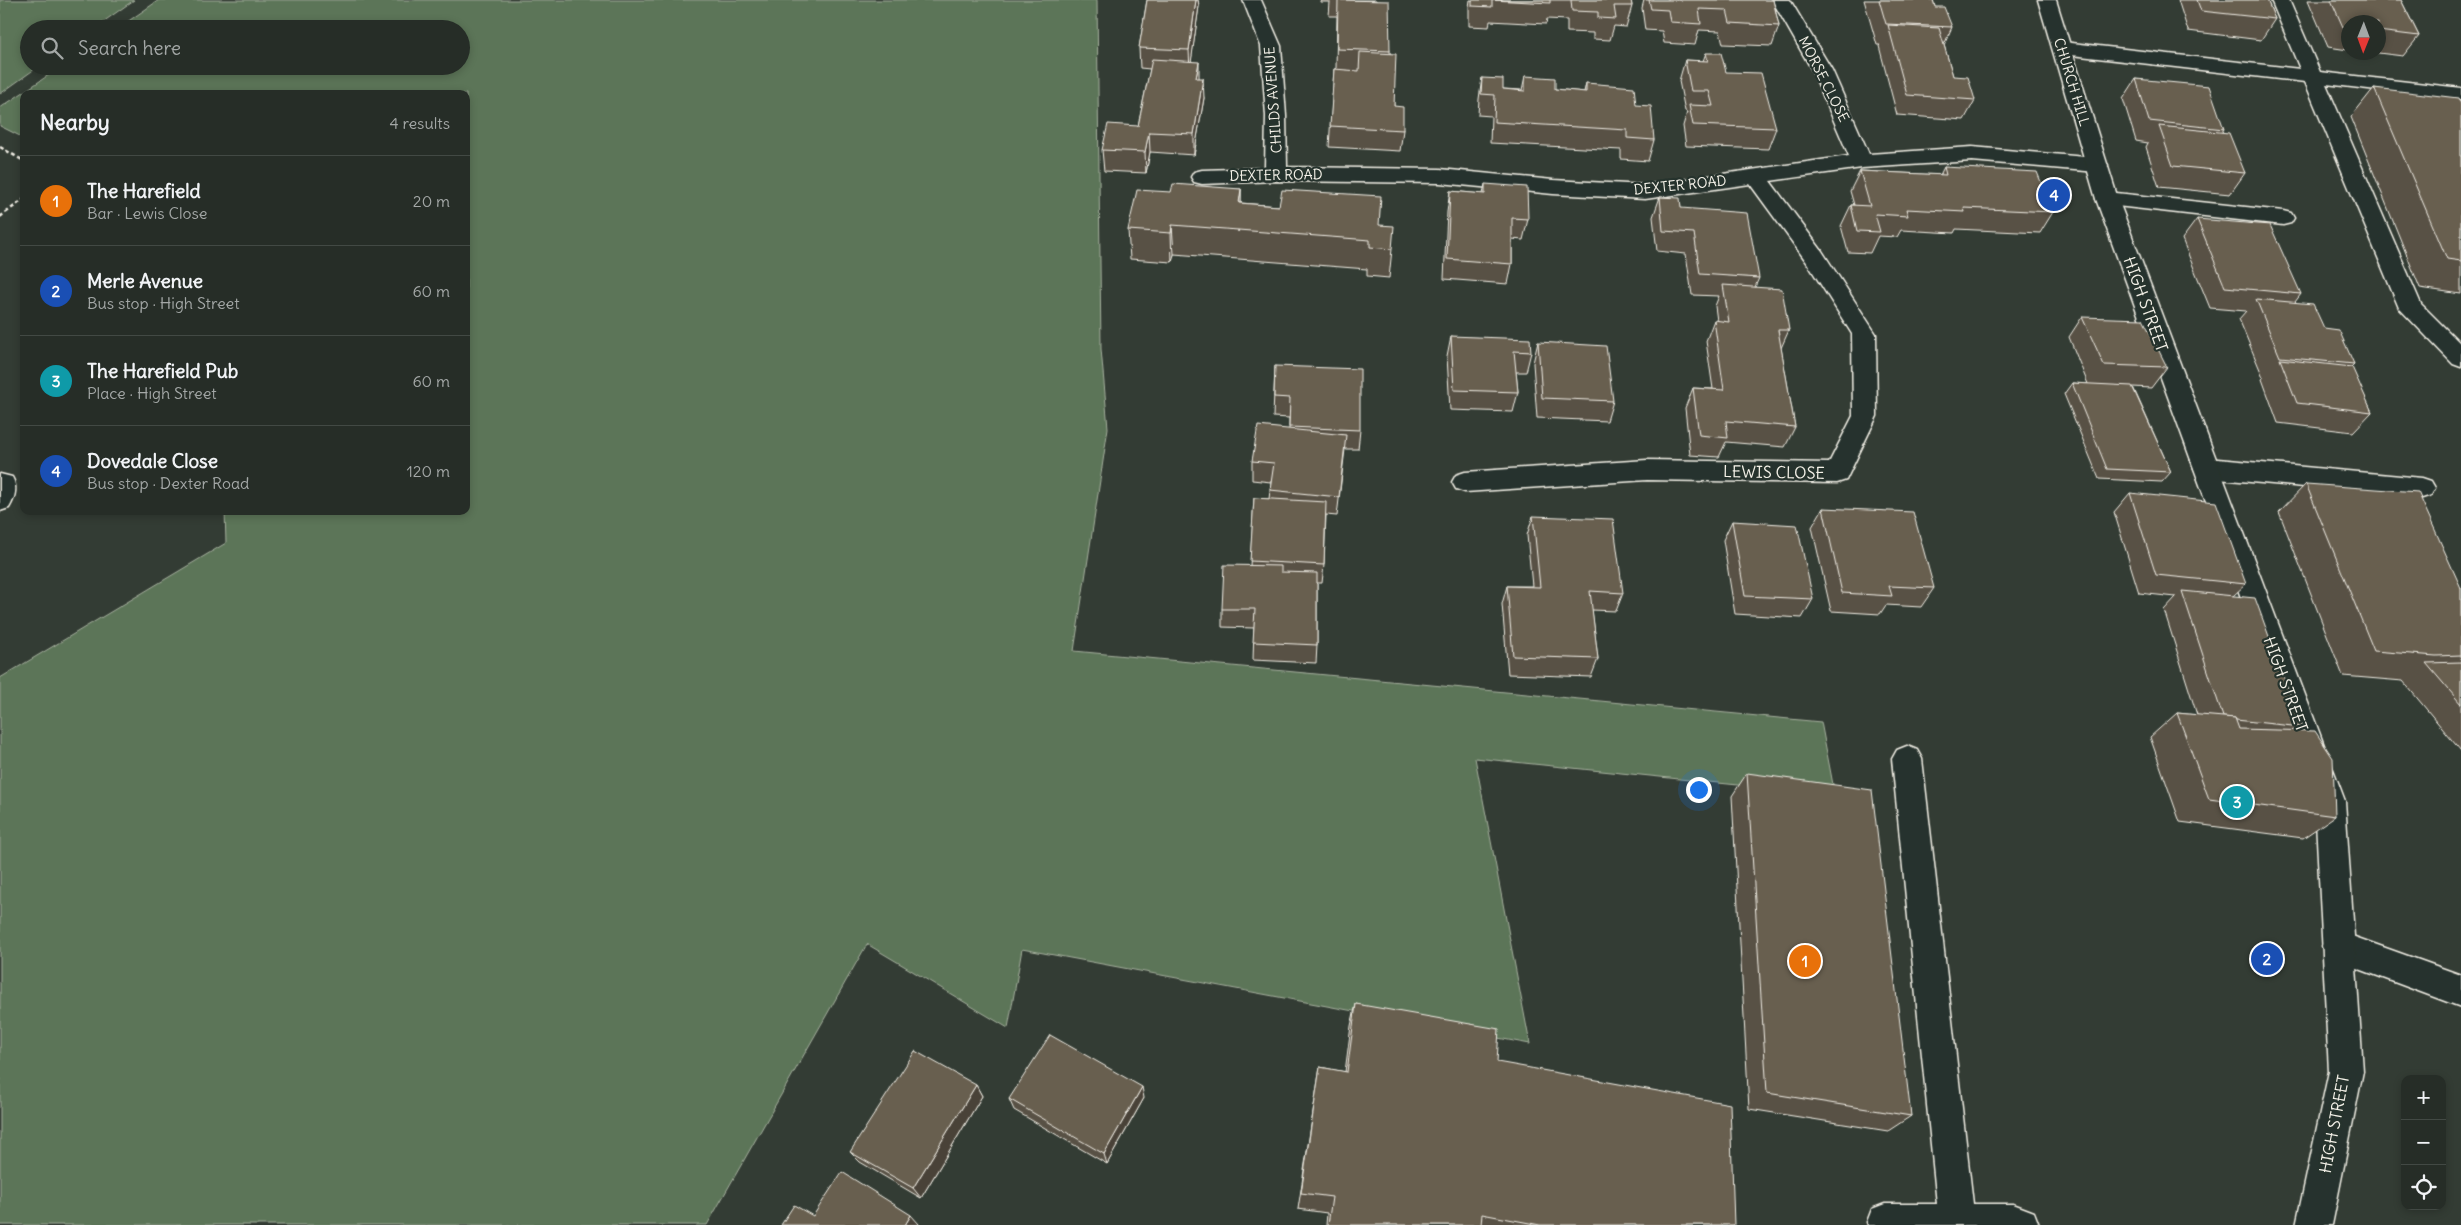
<!DOCTYPE html>
<html lang="en">
<head>
<meta charset="utf-8">
<style>
	:root { --surface:#262d27; --page:#2e352f; --text:#f1f3f6; --muted:#a4a8a7; --line:#424944; --accent:#8bbbb9 }
	body { margin:0; font-family:Delius,sans-serif; background:var(--page); color:var(--text) }
	.controls { position:absolute; right:15px; bottom:15px; display:grid; overflow:hidden; border-radius:10px; box-shadow:0 2px 8px #0003 }
	.controls button { width:45px; height:45px; display:grid; place-items:center; padding:0; border:0; border-bottom:1px solid var(--line); background:var(--surface); color:var(--text); font:25px sans-serif }
	.compass { position:absolute; left:2341px; top:15px; width:45px; height:45px; border-radius:50%; background:var(--surface); box-shadow:0 2px 8px #0003; rotate:181deg }
	.you { position:absolute; left:1698px; top:789px; width:18px; height:18px; margin:-12px; border:4px solid #fff; border-radius:50%; background:#1a73e8; box-shadow:0 0 0 8px #1a73e833 }
	.badge { display:grid; place-items:center; width:32px; height:32px; border-radius:50%; background:var(--accent); color:#fff; font-size:16px; font-weight:700 }
	.pin { position:absolute; translate:-50% -50%; border:2px solid #fff; box-shadow:0 1px 5px #0006 }
	.list { margin:0; padding:0; list-style:none }
	h2 { display:flex; justify-content:space-between; align-items:center; height:65px; margin:0; padding:0 20px; font-size:21px }
	h2 small { font-size:16px; font-weight:400; color:var(--muted) }
	.list li { display:grid; grid-template-columns:32px 1fr auto; gap:15px; align-items:center; box-sizing:border-box; height:90px; padding:0 20px; border-top:1px solid var(--line) }
	.list b { display:block; font-size:19px; white-space:nowrap }
	.list p { margin:0; font-size:16px; white-space:nowrap; color:var(--muted) }
	.list em { font-size:16px; font-style:normal; color:var(--muted) }
	.icon { flex:none; width:28px; height:28px; fill:none; stroke:currentColor; stroke-width:2; stroke-linecap:round; stroke-linejoin:round }
	.map { position:relative; flex:none; width:2461px; height:1225px; overflow:hidden }
	.search { position:absolute; background:var(--surface); box-shadow:0 2px 8px #0003; left:20px; top:20px; width:450px; height:55px; display:flex; align-items:center; gap:12px; box-sizing:border-box; padding:0 18px; border-radius:28px; color:var(--muted); font-size:19px }
	.panel { position:absolute; background:var(--surface); box-shadow:0 2px 8px #0003; left:20px; top:90px; width:450px; height:425px; border-radius:10px }
	.map>svg:first-child { display:block }
	.green { fill:#5b7458; stroke:#a8b2a0 }
	.lines { fill:none; stroke-linecap:round; stroke-linejoin:round }
	.lane-casing { stroke:#f4f1e8; stroke-width:3 }
	.street-casing { stroke:#f4f1e8; stroke-width:3 }
	.secondary-casing { stroke:#f4f1e8; stroke-width:3 }
	.path { stroke:#f4f1e8; stroke-width:2.5; stroke-dasharray:4 3; stroke-linecap:butt }
	.lane { fill:#26332d; fill-rule:evenodd }
	.street { fill:#26332d; fill-rule:evenodd }
	.secondary { fill:#26332d; fill-rule:evenodd }
	.wall { fill:#595145; stroke:#f4f1e8 }
	.shaded-wall { fill:#484238; stroke:#f4f1e8 }
	.building { fill:#675e50; stroke:#f4f1e8 }
	.labels { text-anchor:middle; dominant-baseline:central; stroke-width:4.5; stroke-linejoin:round; paint-order:stroke }
	.far-street-label { font-size:14px; fill:#f4f1e8; stroke:#26332d }
	.street-label { font-size:16px; fill:#f4f1e8; stroke:#26332d }
</style>
</head>
<body>
<div class="map">
<svg width="2461" height="1225" viewBox="0 0 2461 1225">
	<rect width="100%" height="100%" fill="#333c34"/>
	<filter id="ink" filterUnits="userSpaceOnUse"><feTurbulence type="fractalNoise" baseFrequency=".02" numOctaves="2"/><feDisplacementMap in="SourceGraphic" scale="10" xChannelSelector="R" yChannelSelector="G"/><feConvolveMatrix kernelMatrix="1 2 1 2 8 2 1 2 1" color-interpolation-filters="sRGB"/></filter>
	<g filter="url(#ink)">
		<!-- green -->
		<g class="green">
			<polygon points="0,0 134,0 93,29 29,29 29,66 39,66 0,94"/>
			<polygon points="159,0 1097,0 1101,349 1108,428 1074,651 1821,722 1835,795 1475,758 1530,1044 1022,949 1008,1028 867,944 707,1225 0,1225 0,678 226,543 225,511 466,511 466,94 24,94 24,138 0,126 0,108 62,66 461,66 461,29 117,29"/>
		</g>
		<g class="lines">
			<!-- lane casing -->
			<g class="lane-casing">
				<g id="lane">
					<polygon points="2107,192 2283,211 2291,213 2294,218 2291,223 2283,225 2099,204 2096,199 2099,194"/>
					<polygon points="2207,458 2422,478 2431,481 2435,488 2431,495 2422,498 2207,478 2198,475 2194,468 2198,461"/>
					<path d="M0,474L12,477C18,487 15,498 9,508L0,511Z"/>
					<polygon points="1907,746 1917,750 1922,759 1973,1204 2013,1204 2034,1212 2039,1225 1868,1225 1867,1222 1872,1209 1885,1204 1937,1204 1892,759 1897,750"/>
				</g>
			</g>
			<!-- street casing -->
			<g class="street-casing">
				<g id="street">
					<polygon points="1243,0 1261,0 1281,46 1286,116 1287,167 1440,169 1553,180 1645,185 1849,156 1812,70 1772,0 1790,0 1832,70 1869,154 1972,147 2097,158 2104,160 2108,165 2104,170 2097,172 1972,161 1862,168 1770,181 1822,251 1876,334 1877,416 1846,480 1837,483 1647,480 1465,492 1456,489 1452,482 1456,475 1465,472 1647,460 1829,463 1853,416 1852,334 1806,261 1750,184 1645,199 1553,194 1440,183 1276,181 1202,184 1194,182 1191,177 1194,172 1202,170 1265,168 1266,116 1261,46"/>
					<polygon points="2271,0 2289,0 2320,72 2461,88 2461,100 2326,84 2421,304 2461,344 2461,367 2453,364 2399,308 2305,82 2063,54 2056,52 2053,48 2056,44 2063,42 2300,69"/>
					<polygon points="2338,931 2461,975 2461,1007 2327,957 2322,946 2327,935"/>
				</g>
			</g>
			<!-- secondary casing -->
			<g class="secondary-casing">
				<polygon id="secondary" points="2038,0 2056,0 2118,199 2345,801 2363,1071 2332,1225 2296,1225 2329,1071 2315,801 2096,199"/>
			</g>
			<!-- path -->
			<g class="path">
				<polyline points="0,147 24,161"/>
				<polyline points="0,217 24,199"/>
			</g>
			<!-- lane -->
			<use href="#lane" class="lane"/>
			<!-- street -->
			<use href="#street" class="street"/>
			<!-- secondary -->
			<use href="#secondary" class="secondary"/>
		</g>
		<!-- wall -->
		<g class="wall">
			<polygon points="1147,0 1198,0 1199,6 1191,61 1199,78 1204,98 1194,155 1150,152 1146,173 1104,171 1102,150 1138,126 1150,69 1140,68 1139,48"/>
			<polygon points="1321,0 1376,0 1390,51 1394,106 1403,130 1400,151 1329,147 1334,69 1336,69 1337,16 1329,16 1330,2 1321,2"/>
			<polygon points="1470,0 1631,0 1632,6 1626,27 1614,26 1610,40 1593,39 1593,33 1567,32 1567,20 1547,19 1546,24 1490,21 1489,27 1469,26 1469,7"/>
			<polygon points="1644,0 1773,0 1779,26 1772,46 1723,44 1720,31 1699,30 1695,45 1664,43 1662,31 1645,30 1642,8"/>
			<polygon points="1864,0 1933,0 1935,7 1952,27 1944,45 1953,76 1975,100 1964,120 1897,115 1879,46 1880,45 1877,45"/>
			<polygon points="2178,0 2267,0 2275,19 2261,40 2188,31"/>
			<polygon points="2308,0 2401,0 2419,36 2403,56 2370,52 2378,52 2378,22 2348,22 2348,50 2328,47"/>
			<polygon points="1706,53 1726,72 1776,128 1768,149 1686,146 1683,126 1687,112 1685,111 1679,81 1685,60 1703,61"/>
			<polygon points="1525,76 1555,89 1584,92 1586,83 1636,105 1654,140 1648,161 1621,159 1621,150 1490,143 1491,116 1478,115 1479,99 1482,78 1503,89 1522,90"/>
			<polygon points="2136,79 2224,129 2222,132 2245,173 2230,194 2159,187 2146,147 2148,143 2136,141 2123,99"/>
			<polygon points="2374,88 2461,104 2461,294 2420,288 2351,117"/>
			<polygon points="1944,167 2053,212 2040,233 1956,229 1954,233 1901,230 1897,237 1878,236 1870,253 1848,252 1841,226 1851,205 1854,205 1850,191 1860,171 1940,175"/>
			<polygon points="1485,184 1528,219 1523,240 1512,239 1512,264 1508,284 1444,279 1447,212 1450,191 1483,194"/>
			<polygon points="1241,189 1241,203 1279,206 1379,225 1392,249 1389,278 1367,276 1367,269 1174,254 1172,262 1130,259 1128,230 1171,192"/>
			<polygon points="1660,197 1681,208 1759,278 1755,287 1789,330 1781,348 1795,427 1785,447 1726,442 1719,457 1690,455 1685,408 1693,388 1713,389 1706,341 1714,320 1717,321 1715,306 1719,296 1692,295 1686,254 1657,251 1653,217"/>
			<polygon points="2197,219 2301,294 2295,302 2324,328 2354,364 2351,367 2372,412 2353,432 2278,423 2262,379 2264,377 2263,377 2239,319 2246,311 2210,308 2182,239"/>
			<polygon points="2082,317 2167,367 2151,388 2133,387 2171,472 2162,482 2099,479 2064,394 2072,383 2088,384 2069,337"/>
			<polygon points="1451,336 1531,352 1526,372 1516,372 1518,392 1513,412 1450,410 1447,356"/>
			<polygon points="1538,342 1613,401 1607,421 1537,418 1533,363"/>
			<polygon points="1275,366 1360,430 1358,449 1345,449 1337,516 1326,515 1324,565 1322,583 1317,583 1317,645 1316,663 1253,660 1254,628 1222,627 1222,609 1250,566 1254,498 1269,499 1271,482 1252,480 1252,461 1289,429 1289,418 1273,417"/>
			<polygon points="2306,484 2461,588 2461,751 2403,681 2343,676 2279,512"/>
			<polygon points="2130,493 2246,584 2233,596 2302,727 2298,730 2335,816 2303,838 2180,822 2150,737 2177,713 2197,715 2164,610 2176,597 2139,593 2114,512"/>
			<polygon points="1823,508 1934,588 1921,607 1886,605 1880,614 1831,611 1812,527"/>
			<polygon points="1533,516 1623,593 1616,611 1592,610 1598,659 1591,677 1508,674 1502,604 1507,586 1532,586 1527,535"/>
			<polygon points="1732,521 1813,599 1802,618 1735,614 1723,540"/>
			<polygon points="1747,773 1911,1116 1888,1131 1749,1109 1732,796"/>
			<polygon points="1356,1004 1497,1062 1734,1225 1326,1225 1327,1213 1298,1209 1320,1067 1345,1072 1351,1026"/>
			<polygon points="976,1085 982,1096 921,1198 860,1162 850,1152"/>
			<polygon points="1144,1098 1107,1164 1014,1110 1009,1099"/>
		</g>
		<!-- shaded-wall -->
		<g class="shaded-wall">
			<polygon points="1196,0 1198,0 1199,6 1190,70 1189,50"/>
			<polygon points="1199,62 1199,82 1196,78"/>
			<polygon points="1203,78 1204,98 1194,155 1194,134"/>
			<polygon points="1149,132 1150,152 1146,173 1145,152"/>
			<polygon points="1241,189 1241,218 1238,232 1239,203"/>
			<polygon points="1172,225 1174,254 1172,262 1171,233"/>
			<polygon points="976,1085 982,1096 921,1198 913,1188"/>
			<polygon points="1142,1087 1144,1098 1107,1164 1104,1154"/>
			<polygon points="911,1215 919,1224 919,1225 905,1225"/>
		</g>
		<!-- building -->
		<g class="building">
			<polygon points="1147,0 1196,0 1189,50 1139,48"/>
			<polygon points="1338,0 1389,1 1390,51 1337,49"/>
			<polygon points="1472,0 1550,0 1550,3 1492,0 1492,7 1472,6"/>
			<polygon points="1571,0 1631,0 1632,6 1614,6 1616,19 1598,18 1598,12 1572,11"/>
			<polygon points="1649,0 1773,0 1779,26 1730,23 1727,10 1699,9 1701,24 1670,22 1668,10 1651,9"/>
			<polygon points="1879,0 1933,0 1935,7 1944,7 1952,27 1886,24"/>
			<polygon points="2197,0 2267,0 2275,19 2201,11"/>
			<polygon points="2331,0 2401,0 2419,36 2378,31 2378,22 2348,22 2348,27 2343,27"/>
			<polygon points="1888,25 1939,28 1953,76 1968,77 1975,100 1907,95"/>
			<polygon points="1360,52 1396,54 1394,106 1403,107 1403,130 1330,126 1334,69 1359,71"/>
			<polygon points="1706,53 1721,53 1726,72 1761,73 1776,128 1693,125 1689,105 1713,106 1709,91 1691,91 1685,60 1708,61"/>
			<polygon points="1152,59 1199,62 1196,78 1203,78 1194,134 1149,132 1145,152 1102,150 1108,124 1138,126"/>
			<polygon points="1525,76 1555,78 1555,89 1586,92 1586,83 1634,87 1636,105 1651,106 1654,140 1627,138 1627,130 1494,122 1495,95 1481,94 1482,78 1503,79 1503,89 1525,91"/>
			<polygon points="2136,79 2209,86 2224,129 2149,121"/>
			<polygon points="2374,88 2458,98 2461,104 2461,261 2447,259"/>
			<polygon points="2159,126 2229,133 2245,173 2173,166"/>
			<polygon points="1944,167 2037,172 2053,212 1964,208 1965,212 1906,209 1908,216 1875,214 1880,232 1857,231 1851,205 1870,206 1860,171 1946,175"/>
			<polygon points="1173,184 1241,189 1239,203 1279,206 1282,190 1381,196 1379,225 1394,226 1392,249 1370,247 1370,240 1172,225 1171,233 1128,230 1137,190 1171,192"/>
			<polygon points="1485,184 1527,187 1528,219 1512,218 1512,264 1447,259 1450,191 1485,194"/>
			<polygon points="1660,197 1680,198 1681,208 1747,213 1759,278 1700,274 1694,233 1663,231"/>
			<polygon points="2197,219 2270,225 2301,294 2225,287"/>
			<polygon points="1723,285 1782,289 1789,330 1778,330 1795,427 1726,421 1728,438 1699,435 1693,388 1724,390 1714,320 1729,322"/>
			<polygon points="2256,299 2313,304 2324,328 2339,330 2354,364 2280,357"/>
			<polygon points="2082,317 2143,319 2167,367 2104,365"/>
			<polygon points="1451,336 1530,339 1531,352 1514,351 1518,392 1454,390"/>
			<polygon points="1538,342 1606,346 1613,401 1542,398"/>
			<polygon points="2280,359 2352,367 2372,412 2297,403"/>
			<polygon points="1275,366 1360,369 1360,430 1289,427 1290,398 1274,397"/>
			<polygon points="2072,383 2132,386 2171,472 2107,469"/>
			<polygon points="1258,426 1346,435 1339,497 1270,490 1274,463 1252,461"/>
			<polygon points="2306,484 2418,492 2461,588 2461,655 2436,656 2374,651"/>
			<polygon points="2130,493 2216,502 2246,584 2156,575"/>
			<polygon points="1254,498 1326,502 1324,565 1250,561"/>
			<polygon points="1823,508 1913,512 1934,588 1889,586 1892,596 1842,593"/>
			<polygon points="1533,516 1613,519 1623,593 1590,591 1598,659 1513,656 1507,586 1540,587"/>
			<polygon points="1732,521 1797,525 1813,599 1745,596"/>
			<polygon points="1224,565 1281,566 1281,572 1317,573 1317,645 1253,642 1255,609 1222,609"/>
			<polygon points="2182,591 2255,598 2302,727 2236,720 2235,718 2223,717"/>
			<polygon points="2461,662 2461,704 2426,663"/>
			<polygon points="2177,713 2235,718 2239,729 2315,731 2333,758 2335,816 2209,799"/>
			<polygon points="1747,773 1872,790 1911,1116 1767,1093"/>
			<polygon points="1356,1004 1499,1029 1497,1062 1730,1104 1734,1225 1540,1225 1482,1214 1481,1225 1328,1225 1332,1197 1301,1193 1320,1067 1347,1072"/>
			<polygon points="1050,1035 1142,1087 1104,1154 1009,1099"/>
			<polygon points="915,1051 976,1085 913,1188 850,1152"/>
			<polygon points="842,1172 911,1215 905,1225 781,1225 794,1205 813,1216"/>
		</g>
	</g>
	<g class="labels">
		<!-- far-street labels -->
		<g class="far-street-label">
			<text transform="translate(1824 79) rotate(63)">MORSE CLOSE</text>
			<text transform="translate(2072 82) rotate(73)">CHURCH HILL</text>
			<text transform="translate(1273 100) rotate(-94)">CHILDS AVENUE</text>
			<text transform="translate(1276 175) rotate(-1)">DEXTER ROAD</text>
			<text transform="translate(1680 185) rotate(-6)">DEXTER ROAD</text>
		</g>
		<!-- street labels -->
		<g class="street-label">
			<text transform="translate(2146 304) rotate(70)">HIGH STREET</text>
			<text transform="translate(1774 472) rotate(1)">LEWIS CLOSE</text>
			<text transform="translate(2286 684) rotate(70)">HIGH STREET</text>
			<text transform="translate(2334 1124) rotate(-79)">HIGH STREET</text>
		</g>
	</g>
</svg>
<div class="controls">
<button>+</button>
<button>−</button>
<button><svg class="icon" aria-label="locate" viewBox="0 0 24 24"><circle cx="12" cy="12" r="6"/><path d="M12 2v4M12 18v4M2 12h4M18 12h4"/></svg></button>
</div>
<svg class="compass" viewBox="-18 -18 36 36"><path d="M0-13l5 13h-10z" fill="#e53935"/><path d="M0 13l5-13h-10z" fill="#a4a8a7"/></svg>
<div class="you"></div>
<div class="pin badge" style="left:1805px;top:961px;background:#e8710a">1</div>
<div class="pin badge" style="left:2267px;top:959px;background:#1a4fb4">2</div>
<div class="pin badge" style="left:2237px;top:802px;background:#0f9aa8">3</div>
<div class="pin badge" style="left:2054px;top:195px;background:#1a4fb4">4</div>
<div class="search"><svg class="icon" aria-label="search" viewBox="0 0 24 24"><circle cx="10" cy="10" r="6"/><path d="M15 15l6 6"/></svg>Search here</div>
<section class="panel">
<h2>Nearby<small>4 results</small></h2>
<ul class="list">
<li><span class="badge" style="background:#e8710a">1</span><div><b>The Harefield</b><p>Bar · Lewis Close</p></div><em>20 m</em></li>
<li><span class="badge" style="background:#1a4fb4">2</span><div><b>Merle Avenue</b><p>Bus stop · High Street</p></div><em>60 m</em></li>
<li><span class="badge" style="background:#0f9aa8">3</span><div><b>The Harefield Pub</b><p>Place · High Street</p></div><em>60 m</em></li>
<li><span class="badge" style="background:#1a4fb4">4</span><div><b>Dovedale Close</b><p>Bus stop · Dexter Road</p></div><em>120 m</em></li>
</ul>
</section>
</div>
</body>
</html>
